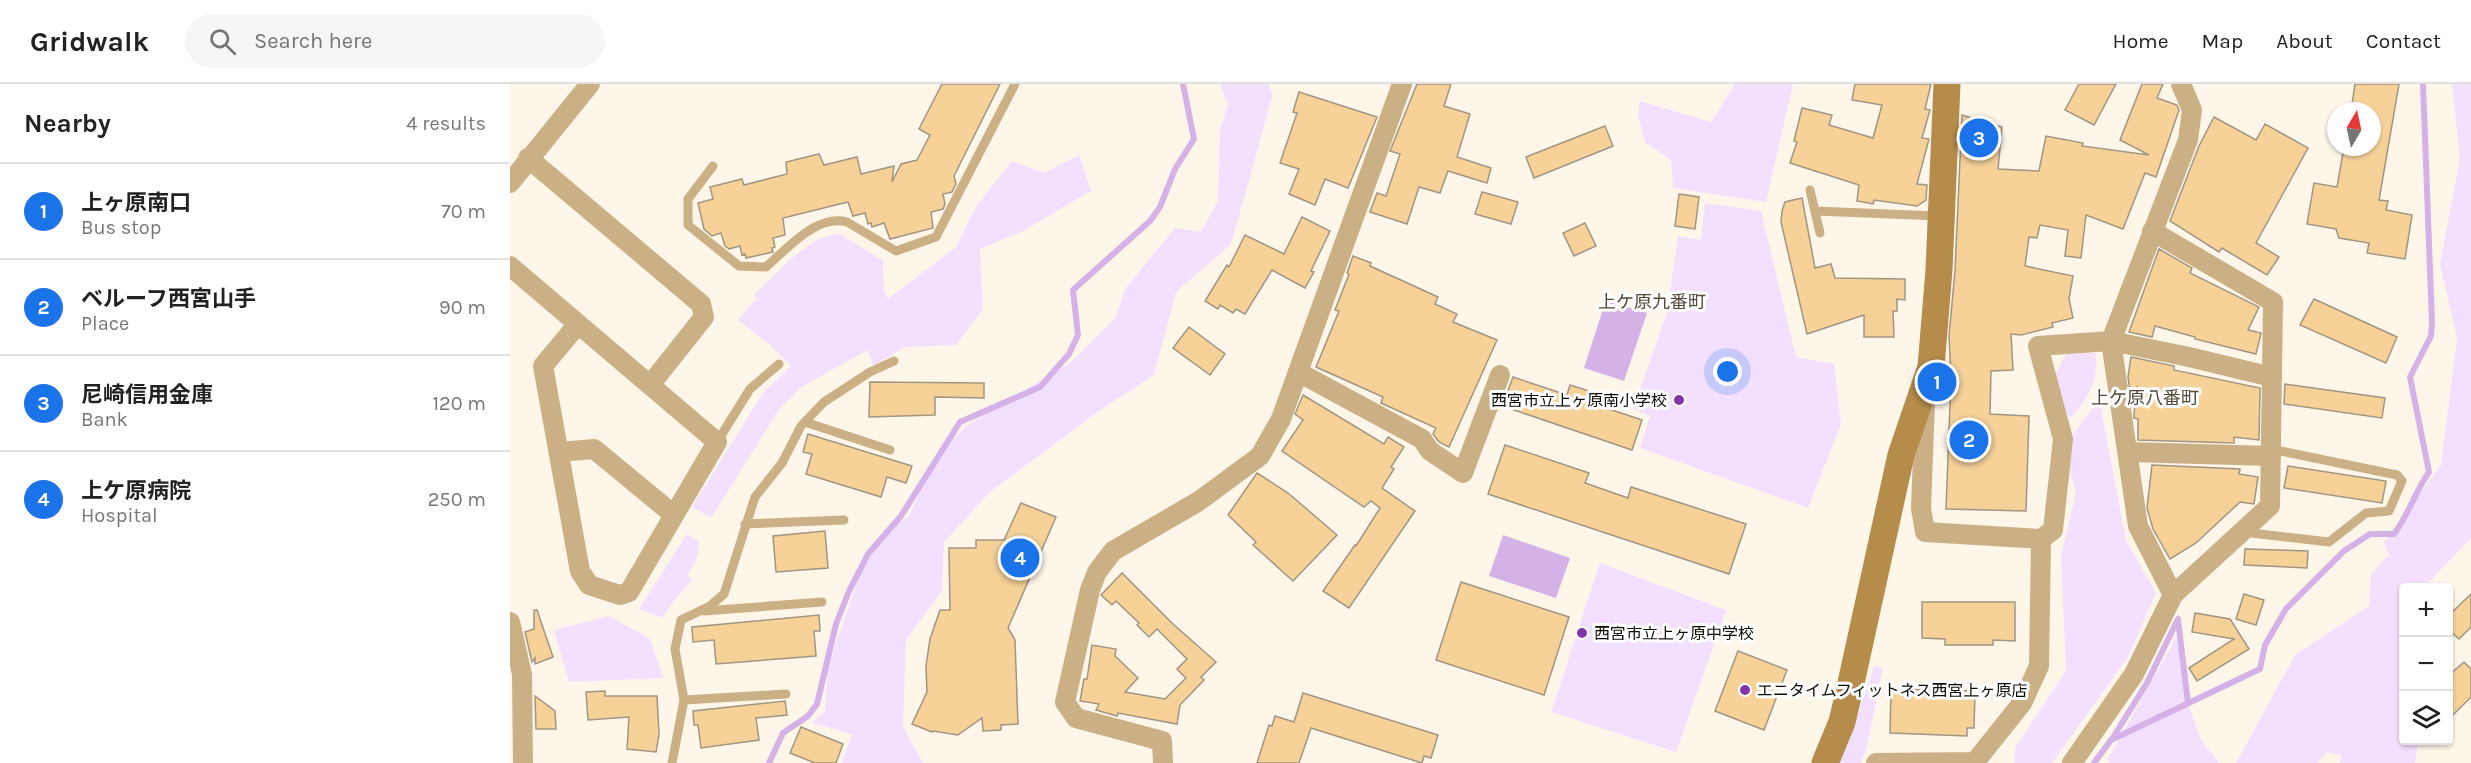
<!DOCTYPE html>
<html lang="en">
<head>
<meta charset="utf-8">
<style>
	:root { --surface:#fff; --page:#f6f6f6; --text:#222; --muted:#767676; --line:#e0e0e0; --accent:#1a73e8 }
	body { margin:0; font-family:Karla,"Noto Sans JP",sans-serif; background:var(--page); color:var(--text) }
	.controls { position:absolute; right:18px; bottom:18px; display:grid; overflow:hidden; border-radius:6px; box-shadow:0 2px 4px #0004 }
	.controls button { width:54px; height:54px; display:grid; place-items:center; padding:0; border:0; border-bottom:2px solid var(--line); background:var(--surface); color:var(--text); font:30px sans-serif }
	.compass { position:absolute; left:1817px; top:18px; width:54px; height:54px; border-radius:50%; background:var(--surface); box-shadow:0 2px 4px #0004; rotate:9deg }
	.you { position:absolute; left:1218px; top:288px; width:21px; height:21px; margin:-15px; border:4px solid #fff; border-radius:50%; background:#1a73e8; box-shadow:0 0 0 9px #1a73e833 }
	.badge { display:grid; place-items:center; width:39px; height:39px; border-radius:50%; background:var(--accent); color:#fff; font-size:20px; font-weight:700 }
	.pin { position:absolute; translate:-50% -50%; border:3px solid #fff; box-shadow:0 2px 6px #0006 }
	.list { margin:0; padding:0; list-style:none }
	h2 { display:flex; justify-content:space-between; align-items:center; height:78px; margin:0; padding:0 24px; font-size:26px }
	h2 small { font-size:20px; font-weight:400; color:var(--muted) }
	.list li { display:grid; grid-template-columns:39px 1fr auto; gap:18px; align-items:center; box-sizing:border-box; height:96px; padding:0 24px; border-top:2px solid var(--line) }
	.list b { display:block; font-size:22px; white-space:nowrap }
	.list p { margin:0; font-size:20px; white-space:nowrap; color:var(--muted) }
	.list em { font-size:20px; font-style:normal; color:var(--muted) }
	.icon { flex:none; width:33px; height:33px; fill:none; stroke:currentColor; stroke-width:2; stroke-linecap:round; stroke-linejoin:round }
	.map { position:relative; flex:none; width:1961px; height:679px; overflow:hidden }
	header { display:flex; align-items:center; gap:36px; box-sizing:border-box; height:84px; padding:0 30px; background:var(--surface); border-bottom:2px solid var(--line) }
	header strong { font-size:28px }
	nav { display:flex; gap:33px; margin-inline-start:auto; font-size:21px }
	.search { width:420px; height:54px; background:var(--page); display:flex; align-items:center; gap:15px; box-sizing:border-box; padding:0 21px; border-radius:33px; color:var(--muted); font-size:22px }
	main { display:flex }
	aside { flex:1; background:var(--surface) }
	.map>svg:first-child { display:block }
	.green { fill:#f3dfff }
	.water { fill:#d4b2e8 }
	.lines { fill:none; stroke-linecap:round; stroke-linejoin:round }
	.stream { stroke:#d4b2e8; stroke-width:6 }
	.building { fill:#f6d299; stroke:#a29582; stroke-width:1.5 }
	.lane { stroke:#cbb086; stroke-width:9 }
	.street { stroke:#cbb086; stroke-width:20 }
	.secondary { stroke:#b58c4a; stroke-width:27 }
	.poi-dot { fill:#8235a7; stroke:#fff; stroke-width:2 }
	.labels { text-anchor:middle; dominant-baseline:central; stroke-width:6; stroke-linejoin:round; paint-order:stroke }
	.poi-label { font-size:16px; fill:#0f0b05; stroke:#fff; text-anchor:start }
	.neighbourhood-label { font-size:18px; fill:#534837; stroke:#fff }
</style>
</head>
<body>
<header>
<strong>Gridwalk</strong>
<div class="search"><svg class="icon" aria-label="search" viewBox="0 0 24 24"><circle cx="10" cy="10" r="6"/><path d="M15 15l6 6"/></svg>Search here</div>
<nav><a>Home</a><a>Map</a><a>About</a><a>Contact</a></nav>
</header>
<main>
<aside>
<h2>Nearby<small>4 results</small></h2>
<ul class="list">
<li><span class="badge">1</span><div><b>上ヶ原南口</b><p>Bus stop</p></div><em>70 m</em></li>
<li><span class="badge">2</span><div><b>ベルーフ西宮山手</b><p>Place</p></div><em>90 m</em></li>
<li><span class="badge">3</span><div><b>尼崎信用金庫</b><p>Bank</p></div><em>120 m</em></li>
<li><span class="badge">4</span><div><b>上ケ原病院</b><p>Hospital</p></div><em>250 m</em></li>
</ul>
</aside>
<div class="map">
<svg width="1961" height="679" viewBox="0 0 1961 679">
	<rect width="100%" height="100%" fill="#fef6e9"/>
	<!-- green -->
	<g class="green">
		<polygon points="710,0 758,0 763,10 721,160 666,208 644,291 586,329 481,407 434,458 432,507 396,556 393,643 413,679 332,679 342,650 302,639 315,627 318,583 351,487 377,447 399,432 426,371 460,339 560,279 606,233 615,205 665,144 691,148 708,117 710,45 718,20"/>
		<polygon points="1225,0 1283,0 1256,118 1163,104 1161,76 1135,58 1128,31 1130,17 1201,38"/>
		<polygon points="1942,0 1961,0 1961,454 1914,503 1894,504 1894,656 1908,657 1905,679 1830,679 1831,671 1818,668 1807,679 1726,679 1785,571 1859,522 1861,490 1879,471 1874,458 1931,381 1947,254 1930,180 1950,74"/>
		<path d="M569,71L581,107L513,147L470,165L473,225L446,261L395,263L363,282L358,266L293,302L270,324L201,434L182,423L253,309L281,282L260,261L228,236L247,214L244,211C262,194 304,145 331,151L373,176L374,208L378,215L446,163L465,124L502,77L534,89Z"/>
		<polygon points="1195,119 1251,127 1286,273 1324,280 1331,340 1298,424 1130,364 1140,332 1123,325 1157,229 1168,152 1191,156"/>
		<path d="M1586,269C1588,300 1579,311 1561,334L1550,322L1544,293L1556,270Z"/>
		<polygon points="1589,315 1616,456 1646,509 1618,573 1542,679 1505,679 1505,664 1556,587 1551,473 1566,408 1558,380 1562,352"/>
		<path d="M177,450L189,458L187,473L177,492L182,495C176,503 154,527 153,534L129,525Z"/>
		<polygon points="1090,479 1216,526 1166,668 1041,628"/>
		<polygon points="99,532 140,555 153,594 59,598 44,546"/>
		<polygon points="1667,552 1676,614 1690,655 1709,679 1601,679 1597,677"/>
		<polygon points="1364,582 1373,584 1356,666 1351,679 1329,679 1339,658"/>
	</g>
	<!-- water -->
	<g class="water">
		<polygon points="1096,216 1137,229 1114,297 1074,284"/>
		<polygon points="993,451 1060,474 1046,514 979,492"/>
	</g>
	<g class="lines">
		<!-- stream -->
		<g class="stream">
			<polyline points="1668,536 1678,619"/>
			<polyline points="1602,655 1637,599 1668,535"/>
			<polyline points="259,679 273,649 298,632 307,620 326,540 339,507 358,470 391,432 450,338 530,303 559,270 568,251 563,206 640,137 650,123 665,85 684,55 673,0"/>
			<path d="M1584,679L1601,656L1750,585L1755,561L1776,525L1834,467L1860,450H1884C1899,430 1905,408 1919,388L1900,293L1921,252L1922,239L1913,0"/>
		</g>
	</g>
	<!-- building -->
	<g class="building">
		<polygon points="432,0 490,0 444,92 446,100 442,108 433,110 435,120 433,125 421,128 423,144 380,155 374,139 362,143 361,139 358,140 355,129 343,132 338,118 273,134 275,151 263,154 265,163 262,164 263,168 236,174 235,170 232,171 230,162 219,165 215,162 211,149 202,152 194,145 188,119 203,115 200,103 232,95 234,101 277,90 276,78 309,70 314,81 347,73 351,90 384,82 382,98 391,80 407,76 420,51 409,45"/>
		<polygon points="907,0 941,0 934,22 960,30 947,73 981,84 977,99 938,87 930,109 909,103 897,140 860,128 867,109 876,112 890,70 880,67"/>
		<polygon points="1345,0 1421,0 1415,25 1420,26 1412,54 1419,55 1407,100 1417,101 1416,116 1407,122 1364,116 1363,120 1347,117 1349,101 1280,79 1287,58 1284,57 1292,24 1322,31 1319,41 1363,54 1372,21 1342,16"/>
		<polygon points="1569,0 1606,0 1584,41 1555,26"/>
		<polygon points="1632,0 1653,0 1647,14 1667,21 1669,26 1646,93 1635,89 1613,145 1576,131 1571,174 1555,172 1558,146 1530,141 1527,154 1519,153 1515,182 1563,192 1559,215 1563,234 1542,239 1543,243 1511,251 1501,250 1503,286 1481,287 1480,330 1519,332 1516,427 1436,425 1441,294 1439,252 1445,187 1452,31 1492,43 1488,85 1529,87 1536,52 1573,59 1572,62 1639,71 1610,56"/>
		<polygon points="1845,0 1889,0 1869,116 1878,117 1876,126 1902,131 1895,175 1857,169 1859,159 1829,154 1826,145 1797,140 1804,99 1827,103 1834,63 1862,63 1862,27 1841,27"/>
		<polygon points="789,8 867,33 838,104 815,95 805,121 779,110 789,85 770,79 787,29 783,28"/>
		<polygon points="1704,33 1746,56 1755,40 1798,64 1746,159 1769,173 1757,191 1712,164 1709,168 1660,137 1689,62"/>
		<polygon points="1095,42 1103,62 1024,94 1016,73"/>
		<polygon points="972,108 1008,118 1001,140 965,130"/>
		<polygon points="1169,110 1189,113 1185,145 1165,142"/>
		<polygon points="1292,114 1305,184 1321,180 1325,194 1395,195 1395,216 1387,215 1387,227 1383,227 1384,253 1354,253 1354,231 1297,250 1271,138 1272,127 1275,118"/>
		<polygon points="792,133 820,147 801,187 804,188 795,204 762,186 735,230 726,225 723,229 710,221 708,225 695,217 717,181 719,183 735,151 774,170"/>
		<polygon points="1075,139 1086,162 1064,172 1053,149"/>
		<polygon points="1649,165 1682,184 1680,189 1749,223 1738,246 1751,249 1746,270 1685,255 1685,253 1645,242 1642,253 1619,248"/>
		<polygon points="843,172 861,179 860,182 928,213 925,220 947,230 943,238 987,256 939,363 929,358 923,350 926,344 871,319 873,313 806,283 829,227 825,226 839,190 837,189"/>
		<polygon points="1804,215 1887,253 1876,279 1790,241"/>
		<polygon points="679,243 715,270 700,291 663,264"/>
		<polygon points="1621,273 1664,282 1664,286 1750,304 1749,356 1724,353 1724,359 1628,356 1628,335 1624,334 1624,330 1627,302 1625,308 1620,307 1618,293"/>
		<polygon points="1003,293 1057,311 1060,301 1082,308 1078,318 1132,336 1122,366 1001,325 1006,311 997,309"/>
		<polygon points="360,298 474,299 474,314 425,313 425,331 359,333"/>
		<polygon points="1775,300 1875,314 1872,334 1774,320"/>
		<polygon points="793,311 874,360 878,353 894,363 881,383 884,385 872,404 905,427 839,524 813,507 845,461 846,462 870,424 861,417 854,423 772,367 793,336 785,330"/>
		<polygon points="298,350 402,382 396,399 377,393 371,413 296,390 302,370 293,368"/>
		<polygon points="995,361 1079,389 1075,399 1118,414 1121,403 1236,440 1219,490 978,410"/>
		<polygon points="1642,381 1730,385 1729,390 1748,393 1744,420 1730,418 1686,459 1660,475 1643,445 1637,424"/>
		<polygon points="1778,382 1876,397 1872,419 1774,404"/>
		<polygon points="747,389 778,409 827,451 783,497 743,461 746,458 718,431"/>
		<polygon points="511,419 546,433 498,544 505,556 508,640 491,641 491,646 473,647 472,634 448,651 423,647 422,648 402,640 417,608 416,582 420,555 430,526 440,526 439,464 466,464 466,456 494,456"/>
		<polygon points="315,447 318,484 266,488 263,452"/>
		<polygon points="1735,465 1798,467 1797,484 1734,481"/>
		<polygon points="612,489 663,540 706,578 691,593 694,596 670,621 667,640 608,629 607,632 586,626 589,620 570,617 574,595 577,595 582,561 606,565 605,572 628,594 615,608 655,615 676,594 667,585 677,575 647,545 639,553 627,541 629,539 606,517 602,521 591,511"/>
		<polygon points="951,498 1059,533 1034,611 926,576"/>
		<polygon points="1734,510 1754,516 1746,541 1726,535"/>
		<polygon points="1961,510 1961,543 1949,555 1938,545 1938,532"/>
		<polygon points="1412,518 1505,518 1505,557 1483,556 1483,561 1435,561 1435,555 1412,554"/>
		<polygon points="24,526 27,526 43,573 25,580 25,574 22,578 15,548 24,545"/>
		<polygon points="1685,529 1720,535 1739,565 1687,597 1679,584 1724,555 1682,548"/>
		<polygon points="309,531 310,547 304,547 306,572 206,580 204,556 183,558 182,543"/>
		<polygon points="1228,567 1277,586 1254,646 1205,627"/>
		<polygon points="1954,578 1961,585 1961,613 1938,636 1938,592"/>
		<polygon points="1381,605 1465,607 1464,644 1457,644 1457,652 1380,649"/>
		<polygon points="95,607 95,612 147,612 149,650 146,668 117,665 119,633 78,636 76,608"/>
		<polygon points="793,609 928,651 921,674 914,672 912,679 801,644 789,679 747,679 759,641 762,642 765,632 784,638"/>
		<polygon points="25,612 45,627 46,645 26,645"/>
		<polygon points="275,617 277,631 246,634 249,656 191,664 188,641 184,641 183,627"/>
		<polygon points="291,643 333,660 326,679 305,679 280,669"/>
	</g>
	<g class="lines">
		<!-- lane -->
		<g class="lane">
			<path d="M203,82L178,115V141L229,182L256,183C277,165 306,130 337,138L386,167L426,153L505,0"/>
			<polyline points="1300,106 1310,149"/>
			<polyline points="1305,127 1429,132"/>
			<polyline points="295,338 380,366"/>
			<polyline points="207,358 240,305 269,280"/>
			<polyline points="235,440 334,436"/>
			<polyline points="1732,448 1819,458 1856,429 1879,427 1892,397 1887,391 1761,365"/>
			<polyline points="194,527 312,518"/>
			<polyline points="174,616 276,610"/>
			<polyline points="162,679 174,616 165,565 171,536 200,522 214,510 245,413 272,379 291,342 314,318 360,288 384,277"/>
		</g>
		<!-- street -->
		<g class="street">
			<polyline points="18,74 191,220 194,233 140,301"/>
			<polyline points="0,99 80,0"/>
			<polyline points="1642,147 1763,218 1760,422 1663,511"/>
			<polyline points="0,182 207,358 119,508 110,511 79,501 70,487 33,282 68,240"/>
			<polyline points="788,288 912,355 920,367 953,389 990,291"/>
			<polyline points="1415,318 1411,424 1415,448 1531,455"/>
			<polyline points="49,368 84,365 164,431"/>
			<polyline points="1618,368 1761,372"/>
			<polyline points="0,538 12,590 13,679"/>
			<polyline points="653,679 652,657 566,634 555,618 580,506 587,488 603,467 689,417 750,372 771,335 892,0"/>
			<polyline points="1366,679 1465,678 1512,619 1529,582 1531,455 1543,446 1553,355 1528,262 1601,257 1679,273 1762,293"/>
			<polyline points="1562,679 1624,590 1663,511 1628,442 1601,257 1678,56 1682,26 1671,0"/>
		</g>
		<!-- secondary -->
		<polyline class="secondary" points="1315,679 1332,638 1339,608 1391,371 1421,283 1429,186 1437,0"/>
	</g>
	<!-- markers -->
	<g class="poi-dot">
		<circle cx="1169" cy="316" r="6"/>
		<circle cx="1072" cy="549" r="6"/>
		<circle cx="1235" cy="606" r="6"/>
	</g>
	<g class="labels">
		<!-- poi labels -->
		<g class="poi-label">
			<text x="1157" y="316" text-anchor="end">西宮市立上ヶ原南小学校</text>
			<text x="1084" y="549">西宮市立上ヶ原中学校</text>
			<text x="1247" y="606">エニタイムフィットネス西宮上ヶ原店</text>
		</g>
		<!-- neighbourhood labels -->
		<g class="neighbourhood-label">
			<text x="1142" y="218">上ケ原九番町</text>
			<text x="1635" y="314">上ケ原八番町</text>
		</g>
	</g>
</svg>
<div class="controls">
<button>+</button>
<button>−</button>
<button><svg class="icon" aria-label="layers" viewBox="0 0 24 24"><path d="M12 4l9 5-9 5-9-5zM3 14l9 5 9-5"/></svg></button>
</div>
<svg class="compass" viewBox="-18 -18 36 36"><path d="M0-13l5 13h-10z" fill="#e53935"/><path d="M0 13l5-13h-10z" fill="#767676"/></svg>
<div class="you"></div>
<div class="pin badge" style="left:1427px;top:298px">1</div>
<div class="pin badge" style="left:1459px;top:356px">2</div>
<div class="pin badge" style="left:1469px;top:54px">3</div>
<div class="pin badge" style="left:510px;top:474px">4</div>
</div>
</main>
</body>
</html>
